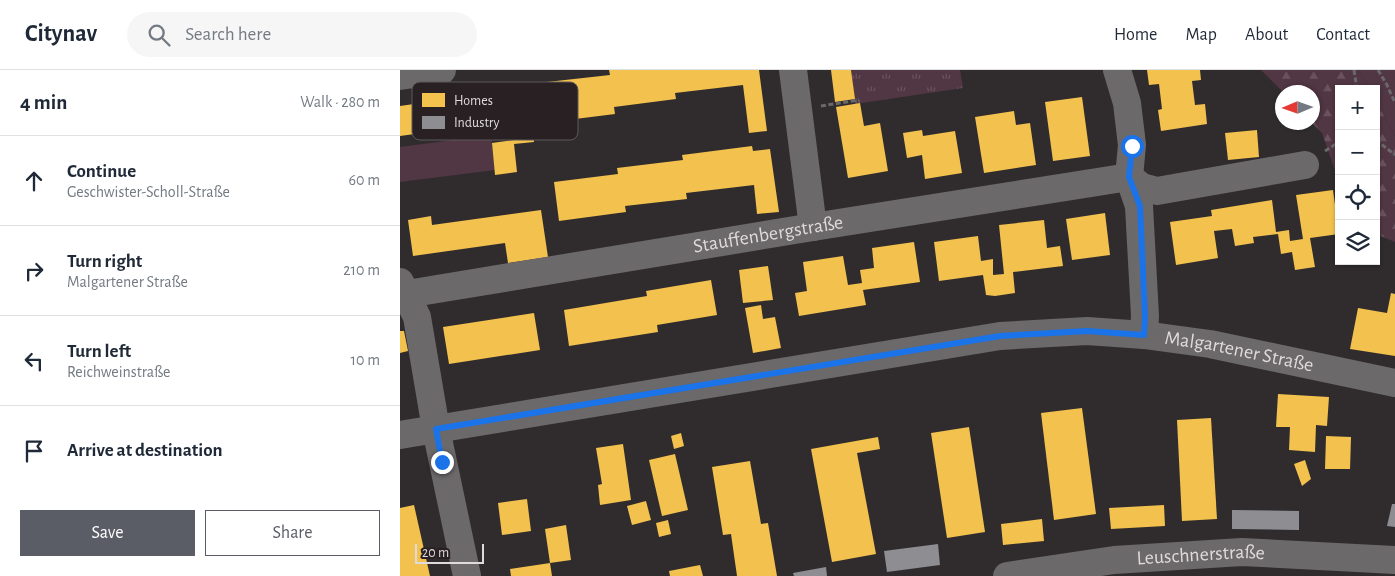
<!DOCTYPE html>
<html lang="en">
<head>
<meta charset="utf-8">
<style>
	:root { --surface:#fff; --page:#f6f6f7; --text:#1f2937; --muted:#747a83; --line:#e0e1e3; --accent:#5a5d66 }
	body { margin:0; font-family:"Alegreya Sans",sans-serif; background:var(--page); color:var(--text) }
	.controls { position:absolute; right:15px; top:15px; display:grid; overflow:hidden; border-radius:0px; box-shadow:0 1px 4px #0004 }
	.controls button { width:45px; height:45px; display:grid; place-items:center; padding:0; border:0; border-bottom:1px solid var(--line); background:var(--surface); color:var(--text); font:25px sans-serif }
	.compass { position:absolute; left:875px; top:15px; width:45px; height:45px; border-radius:50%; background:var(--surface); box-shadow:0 1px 4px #0004; rotate:268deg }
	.scale { position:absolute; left:15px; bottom:12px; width:69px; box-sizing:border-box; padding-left:5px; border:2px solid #dfdadc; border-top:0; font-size:14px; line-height:18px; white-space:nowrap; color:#dfdadc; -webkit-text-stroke:4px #282023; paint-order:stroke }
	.stop { position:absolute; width:15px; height:15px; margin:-11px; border:4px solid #1a73e8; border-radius:50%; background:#fff }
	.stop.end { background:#1a73e8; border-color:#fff; box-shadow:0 1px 5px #0008 }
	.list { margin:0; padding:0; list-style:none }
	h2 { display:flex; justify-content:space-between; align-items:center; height:65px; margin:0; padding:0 20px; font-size:21px }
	h2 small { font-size:16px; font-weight:400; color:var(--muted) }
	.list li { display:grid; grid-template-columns:32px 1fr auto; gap:15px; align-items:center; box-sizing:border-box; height:90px; padding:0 20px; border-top:1px solid var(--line) }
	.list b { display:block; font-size:19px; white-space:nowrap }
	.list p { margin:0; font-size:16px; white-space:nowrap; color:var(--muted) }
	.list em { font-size:16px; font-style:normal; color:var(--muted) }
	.actions { display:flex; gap:10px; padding:15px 20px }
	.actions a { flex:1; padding:11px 0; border:1px solid var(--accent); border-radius:0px; text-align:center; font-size:18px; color:var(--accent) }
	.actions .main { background:var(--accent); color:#fff }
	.icon { flex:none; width:28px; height:28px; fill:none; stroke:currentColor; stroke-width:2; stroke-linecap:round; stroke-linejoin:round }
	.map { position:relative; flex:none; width:995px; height:506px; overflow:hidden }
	header { display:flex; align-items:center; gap:30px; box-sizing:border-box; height:70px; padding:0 25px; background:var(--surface); border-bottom:1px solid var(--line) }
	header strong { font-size:24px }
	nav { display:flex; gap:28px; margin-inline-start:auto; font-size:18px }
	.search { width:350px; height:45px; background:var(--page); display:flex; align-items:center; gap:12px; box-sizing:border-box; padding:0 18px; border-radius:28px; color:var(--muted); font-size:19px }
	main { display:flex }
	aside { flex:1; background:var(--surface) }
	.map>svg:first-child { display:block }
	.grass { fill:#513643 }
	.forest { fill:url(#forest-firs) }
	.park { fill:url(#park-tufts) }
	.homes { fill:#f2c14e }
	.industry { fill:#8d8d92 }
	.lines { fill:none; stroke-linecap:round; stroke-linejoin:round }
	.path { stroke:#6b686a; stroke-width:3; stroke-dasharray:5 2.5; stroke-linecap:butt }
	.minor { stroke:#6c696a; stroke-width:28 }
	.route { stroke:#1a73e8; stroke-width:6 }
	.labels { text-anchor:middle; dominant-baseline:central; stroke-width:5; stroke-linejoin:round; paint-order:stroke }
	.street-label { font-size:20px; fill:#dfdadc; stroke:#282023 }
	.key { fill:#282023; stroke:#5f585a; stroke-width:1 }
	.key-label { font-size:14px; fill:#dfdadc }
</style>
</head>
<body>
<header>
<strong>Citynav</strong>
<div class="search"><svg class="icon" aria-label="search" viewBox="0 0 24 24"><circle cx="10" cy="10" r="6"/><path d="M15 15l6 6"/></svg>Search here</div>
<nav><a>Home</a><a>Map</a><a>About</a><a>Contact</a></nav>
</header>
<main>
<aside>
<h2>4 min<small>Walk · 280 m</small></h2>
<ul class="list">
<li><svg class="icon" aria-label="ahead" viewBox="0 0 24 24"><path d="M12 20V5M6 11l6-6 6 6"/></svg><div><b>Continue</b><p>Geschwister-Scholl-Straße</p></div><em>60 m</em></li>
<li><svg class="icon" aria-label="right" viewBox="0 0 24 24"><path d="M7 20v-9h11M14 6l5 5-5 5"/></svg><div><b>Turn right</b><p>Malgartener Straße</p></div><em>210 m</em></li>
<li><svg class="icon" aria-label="left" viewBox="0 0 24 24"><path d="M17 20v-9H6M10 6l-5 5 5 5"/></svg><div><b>Turn left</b><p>Reichweinstraße</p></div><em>10 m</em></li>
<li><svg class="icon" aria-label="arrive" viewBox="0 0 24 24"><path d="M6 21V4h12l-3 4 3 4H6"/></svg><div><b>Arrive at destination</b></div></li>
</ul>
<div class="actions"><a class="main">Save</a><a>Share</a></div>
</aside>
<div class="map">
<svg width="995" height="506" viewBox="0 0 995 506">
	<defs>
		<pattern id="forest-firs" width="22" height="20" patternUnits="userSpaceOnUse" patternTransform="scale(1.25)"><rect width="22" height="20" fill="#513643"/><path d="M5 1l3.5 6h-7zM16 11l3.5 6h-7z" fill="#6a525e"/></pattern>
		<pattern id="park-tufts" width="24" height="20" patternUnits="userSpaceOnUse" patternTransform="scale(1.25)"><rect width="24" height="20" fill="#513643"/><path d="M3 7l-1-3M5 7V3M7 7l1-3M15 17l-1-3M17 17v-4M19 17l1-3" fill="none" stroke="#6a525e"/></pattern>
	</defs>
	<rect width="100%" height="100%" fill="#302c2e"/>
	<!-- grass -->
	<g class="grass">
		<polygon points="958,0 995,0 995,66 976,31 976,19 970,19"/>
		<polygon points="91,65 95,100 0,112 0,77"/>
	</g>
	<!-- forest -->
	<g class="forest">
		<polygon points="861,0 958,0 970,19 939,19 939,112 922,63 912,53 912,22 883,22"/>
		<polygon points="976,31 995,66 995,172 976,164"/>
	</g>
	<!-- park -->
	<polygon class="park" points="451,0 560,0 563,18 455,34"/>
	<!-- homes -->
	<g class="homes">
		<polygon points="209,0 359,0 367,61 349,63 343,15 275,23 276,29 214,37 215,44 151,52 147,12 210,5"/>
		<polygon points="431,0 451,0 455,29 435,32"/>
		<polygon points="747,0 800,0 801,10 792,11 795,35 805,34 807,54 761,61 758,40 762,39 759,14 749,15"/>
		<polygon points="128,19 134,72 114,74 117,102 95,105 92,73 114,70 109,22"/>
		<polygon points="84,24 88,54 0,66 0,36"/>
		<polygon points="682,27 690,86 653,91 645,32"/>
		<polygon points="460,33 464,56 480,53 488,101 448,108 436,37"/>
		<polygon points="614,41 616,55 630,53 636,95 584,103 575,47"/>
		<polygon points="522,60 523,66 555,61 562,103 525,109 522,85 507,88 503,63"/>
		<polygon points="857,60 859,87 828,90 825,63"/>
		<polygon points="352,76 353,81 370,79 379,142 357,144 354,115 286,123 287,129 225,136 226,142 159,151 154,112 218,104 217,98 283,90 282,85"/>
		<polygon points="933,120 939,164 910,168 915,197 895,200 892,182 881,184 878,164 853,167 854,173 835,176 832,159 814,161 818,188 776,195 770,152 812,146 811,140 872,130 876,162 889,160 890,171 903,169 896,125"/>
		<polygon points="141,140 148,187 108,193 105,173 13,186 8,150 31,146 32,155"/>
		<polygon points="705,143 710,185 672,190 666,149"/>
		<polygon points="644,150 647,178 660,176 663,196 613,202 615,223 595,226 586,225 583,205 539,211 534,172 578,166 581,191 593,189 593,205 604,204 599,155"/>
		<polygon points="514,172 520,212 463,220 466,235 399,246 395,223 407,221 403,192 443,186 448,215 462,213 460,200 474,198 472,178"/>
		<polygon points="368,196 373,230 343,233 339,200"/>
		<polygon points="311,210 317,245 257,255 258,262 169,276 164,240 247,226 246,221"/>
		<polygon points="991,223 995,224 995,286 950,279 958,238 987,243"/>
		<polygon points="361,235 363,249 375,247 381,278 353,283 345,238"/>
		<polygon points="134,243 140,280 49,294 43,257"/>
		<polygon points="0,261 4,261 8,281 0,283"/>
		<polygon points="878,324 929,327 927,356 916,355 915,382 889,380 890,357 876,357"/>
		<polygon points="682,338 696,444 654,450 641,343"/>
		<polygon points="811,348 817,449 782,451 777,350"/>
		<polygon points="569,357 585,462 547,468 531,363"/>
		<polygon points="281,363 284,376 274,379 271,366"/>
		<polygon points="926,366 951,367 950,399 925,399"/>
		<polygon points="478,367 480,379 457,383 476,484 432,492 411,379"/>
		<polygon points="223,374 231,430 200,435 198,415 202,414 196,378"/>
		<polygon points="275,384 288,440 262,446 249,390"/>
		<polygon points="905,390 911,409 902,416 894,394"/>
		<polygon points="350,391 361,454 368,453 377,506 337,506 331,464 323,465 312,397"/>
		<polygon points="127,429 131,461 102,465 98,433"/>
		<polygon points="246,431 251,450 232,455 227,436"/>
		<polygon points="14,435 30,506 0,506 0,438"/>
		<polygon points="764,435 765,456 711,459 709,438"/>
		<polygon points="642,449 644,471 603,475 601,454"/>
		<polygon points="268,450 271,464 259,467 256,453"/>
		<polygon points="166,455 171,490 150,493 145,459"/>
		<polygon points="150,493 152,506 111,506 110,499"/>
		<polygon points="300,495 303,506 270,506 269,501"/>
	</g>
	<!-- industry -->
	<g class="industry">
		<polygon points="992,434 995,434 995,457 987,456"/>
		<polygon points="832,440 899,441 899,460 832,459"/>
		<polygon points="538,474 540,495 487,502 484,481"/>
		<polygon points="426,497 427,506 394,506 393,503"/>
	</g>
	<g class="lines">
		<!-- path -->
		<g class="path">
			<polyline points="954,0 957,19"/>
			<polyline points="978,0 987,15 995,33"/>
			<polyline points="421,36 459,30"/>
			<polyline points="976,70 995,85"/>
			<polyline points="925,81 939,72"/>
		</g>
		<!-- minor -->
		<g class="minor">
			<polyline points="393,0 413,157"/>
			<polyline points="717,0 727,33 732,75 729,107 739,136 745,246 744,265"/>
			<polyline points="0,6 42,0"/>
			<polyline points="0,212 17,247 36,359 67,506"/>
			<path id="s1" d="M7,224L413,157L729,107L742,117L757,121L905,95"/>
			<path id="s2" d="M0,365L600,266L687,261L744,265L810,274L995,313"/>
			<path id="s3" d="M607,506L714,490L842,482L995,490"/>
		</g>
	</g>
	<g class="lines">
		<!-- route -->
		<polyline class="route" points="42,392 36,359 600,266 687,261 744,265 745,246 740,136 729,107 732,76"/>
	</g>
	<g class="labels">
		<!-- street labels -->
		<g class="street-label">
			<text stroke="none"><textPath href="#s1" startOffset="366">Stauffenbergstraße</textPath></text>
			<text stroke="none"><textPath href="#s2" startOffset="849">Malgartener Straße</textPath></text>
			<text stroke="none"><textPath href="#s3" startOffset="195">Leuschnerstraße</textPath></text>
		</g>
	</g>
	<!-- legend -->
	<rect x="12" y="12" width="166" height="58" rx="8" class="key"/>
	<rect x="22" y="23" width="23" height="14" fill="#f2c14e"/>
	<rect x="22" y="46" width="23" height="13" fill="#8d8d92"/>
	<g class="key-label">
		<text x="54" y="35">Homes</text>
		<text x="54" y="57">Industry</text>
	</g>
</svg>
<div class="controls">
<button>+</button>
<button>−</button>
<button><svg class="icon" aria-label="locate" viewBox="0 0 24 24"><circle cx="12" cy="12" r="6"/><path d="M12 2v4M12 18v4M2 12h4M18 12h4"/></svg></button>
<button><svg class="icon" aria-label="layers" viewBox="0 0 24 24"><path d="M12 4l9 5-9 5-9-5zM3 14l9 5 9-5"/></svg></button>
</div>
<svg class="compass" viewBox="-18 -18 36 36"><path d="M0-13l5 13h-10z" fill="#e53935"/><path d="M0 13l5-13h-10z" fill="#747a83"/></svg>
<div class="scale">20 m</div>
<div class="stop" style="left:732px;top:76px"></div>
<div class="stop end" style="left:42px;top:392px"></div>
</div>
</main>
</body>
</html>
